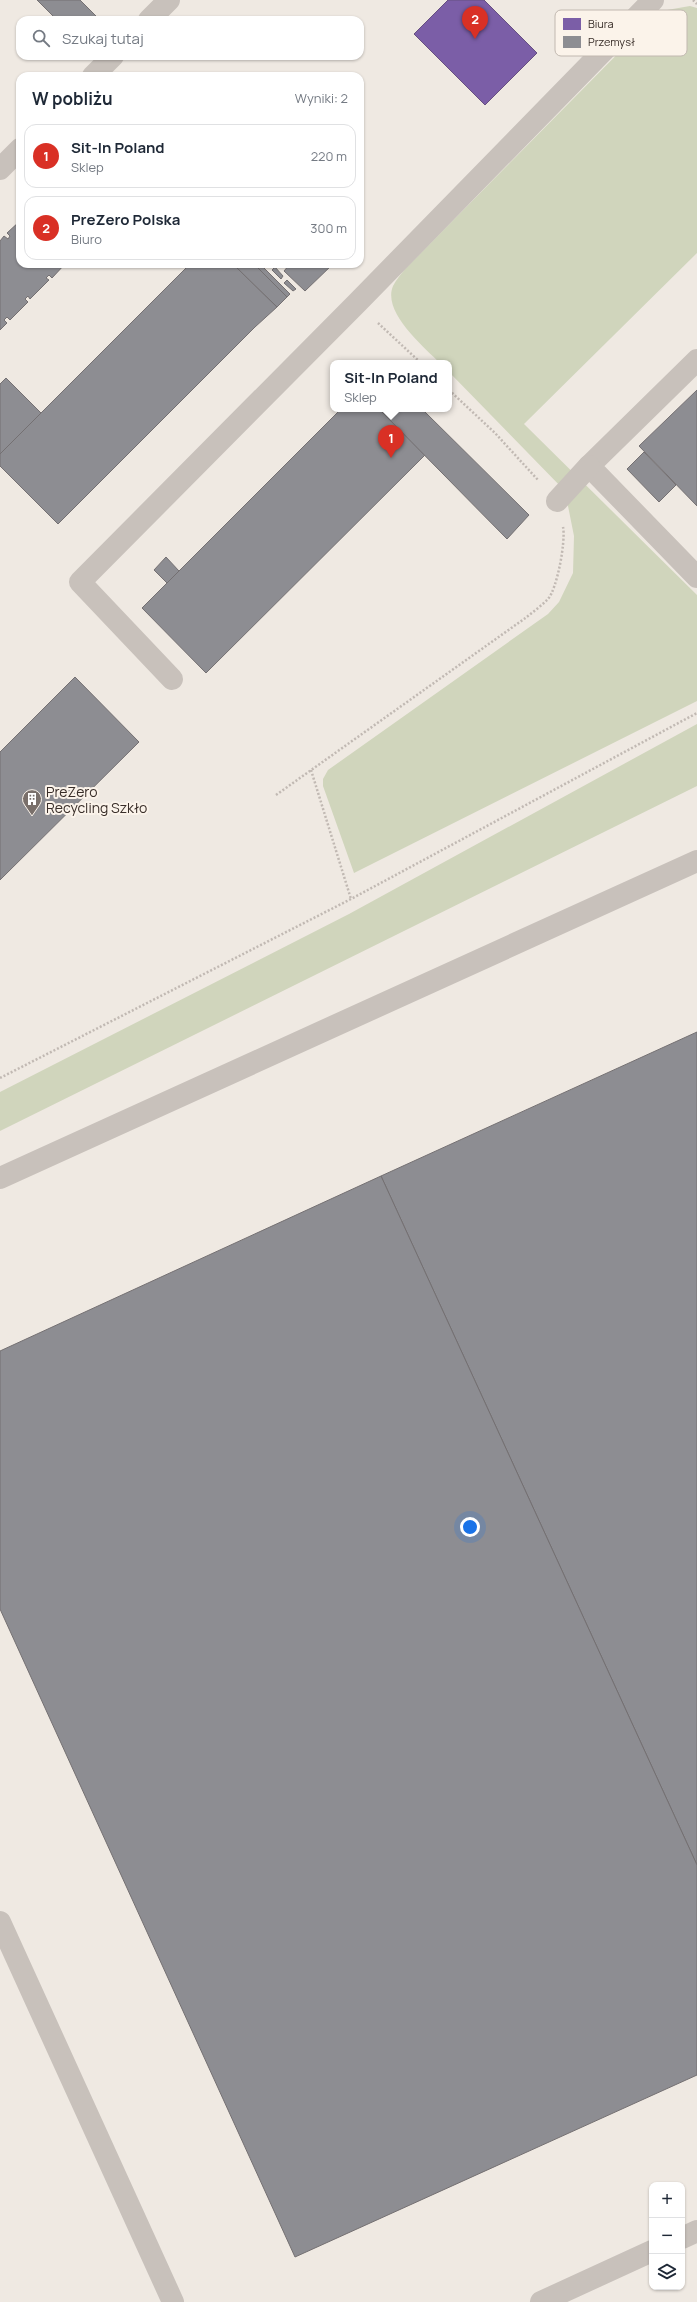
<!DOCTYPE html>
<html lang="pl">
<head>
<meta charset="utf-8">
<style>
	:root { --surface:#fff; --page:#f2f2f3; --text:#1f2937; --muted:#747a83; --line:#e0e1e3; --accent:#d93025 }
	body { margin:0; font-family:Manrope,sans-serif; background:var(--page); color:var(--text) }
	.controls { position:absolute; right:12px; bottom:12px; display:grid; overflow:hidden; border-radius:8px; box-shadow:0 1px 3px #0004 }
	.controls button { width:36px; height:36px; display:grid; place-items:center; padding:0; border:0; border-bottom:1px solid var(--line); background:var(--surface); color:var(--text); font:20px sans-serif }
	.you { position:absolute; left:470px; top:1527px; width:14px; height:14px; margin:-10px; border:3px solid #fff; border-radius:50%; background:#1a73e8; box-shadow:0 0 0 6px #1a73e833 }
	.badge { display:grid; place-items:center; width:26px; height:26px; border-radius:50%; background:var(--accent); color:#fff; font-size:13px; font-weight:700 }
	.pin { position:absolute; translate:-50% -33px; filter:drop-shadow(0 1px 2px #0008) }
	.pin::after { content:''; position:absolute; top:21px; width:14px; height:12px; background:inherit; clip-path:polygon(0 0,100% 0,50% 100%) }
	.popup { position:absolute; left:330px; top:360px; width:122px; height:52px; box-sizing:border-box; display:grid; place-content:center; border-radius:8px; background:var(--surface); filter:drop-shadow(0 1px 3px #0005); font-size:13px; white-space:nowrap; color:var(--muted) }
	.popup b { font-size:15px; color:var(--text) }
	.popup::after { content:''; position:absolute; left:50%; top:100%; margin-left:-8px; border:8px solid transparent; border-top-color:var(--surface) }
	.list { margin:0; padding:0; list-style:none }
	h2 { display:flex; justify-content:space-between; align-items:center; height:52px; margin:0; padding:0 16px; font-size:17px }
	h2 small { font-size:13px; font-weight:400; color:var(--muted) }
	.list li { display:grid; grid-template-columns:26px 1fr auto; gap:12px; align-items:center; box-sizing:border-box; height:64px; margin:0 8px 8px; padding:0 8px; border:1px solid var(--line); border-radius:12px }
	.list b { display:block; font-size:15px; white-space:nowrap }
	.list p { margin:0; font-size:13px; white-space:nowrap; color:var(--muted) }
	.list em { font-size:13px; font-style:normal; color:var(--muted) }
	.icon { flex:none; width:22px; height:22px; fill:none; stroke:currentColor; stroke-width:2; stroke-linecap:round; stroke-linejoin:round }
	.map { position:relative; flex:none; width:697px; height:2302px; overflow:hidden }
	.search { position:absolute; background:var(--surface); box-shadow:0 1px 3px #0004; left:16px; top:16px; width:348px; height:44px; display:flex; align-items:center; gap:10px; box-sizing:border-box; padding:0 14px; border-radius:12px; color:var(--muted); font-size:15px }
	.panel { position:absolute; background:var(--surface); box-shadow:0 1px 3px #0004; left:16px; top:72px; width:348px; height:196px; border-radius:12px }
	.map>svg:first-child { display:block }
	.green { fill:#d0d5bc }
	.offices { fill:#7b5ea7; stroke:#675081 }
	.industry { fill:#8d8d92; stroke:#747072 }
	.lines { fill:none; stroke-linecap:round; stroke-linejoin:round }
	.path { stroke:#c1b9b3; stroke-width:2.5; stroke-dasharray:2 2; stroke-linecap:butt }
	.minor { stroke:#c8c1bb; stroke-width:22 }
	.labels { text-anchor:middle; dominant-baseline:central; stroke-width:4; stroke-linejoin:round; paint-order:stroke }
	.poi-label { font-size:14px; fill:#392e29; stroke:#fbf3ea; text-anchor:start }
	.key { fill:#fbf3ea; stroke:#c1b8b0; stroke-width:1 }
	.key-label { font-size:11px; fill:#392e29 }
</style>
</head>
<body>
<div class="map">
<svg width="697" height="2302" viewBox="0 0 697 2302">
	<rect width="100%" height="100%" fill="#efe9e2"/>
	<!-- green -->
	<g class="green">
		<path d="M690,6L697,8V253L524,424L697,595V701L354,873L323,786V779L328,770L548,614L559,602L573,573L574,536L565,491L449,372V363H440C424,347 382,312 393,286C396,280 401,274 406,268L656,15L667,10Z"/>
		<polygon points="697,724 697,786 0,1131 0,1092 349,914"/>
	</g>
	<!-- offices -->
	<polygon class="offices" points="448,0 484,0 537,53 485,105 414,34"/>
	<!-- industry -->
	<g class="industry">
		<polygon points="37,0 80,0 100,20 57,20"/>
		<polygon points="20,221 20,264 65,264 52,278 49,275 46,278 49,280 30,299 28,296 25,299 28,302 10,320 7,317 4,320 7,323 0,330 0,241 4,236 8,239 10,236 7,233"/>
		<polygon points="190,264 233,264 277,307 255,327 58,524 0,466 0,454"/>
		<polygon points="233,264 254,264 287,297 277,307"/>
		<polygon points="254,264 260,264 290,294 287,297"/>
		<polygon points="290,264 333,264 305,291 284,271"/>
		<polygon points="275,267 283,276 281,279 272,270"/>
		<polygon points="287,280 296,289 293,291 284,283"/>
		<polygon points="6,378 41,413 0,454 0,384"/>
		<polygon points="697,390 697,506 639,446"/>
		<polygon points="341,409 379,409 425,455 206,673 142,608"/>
		<polygon points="379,409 422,409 529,515 507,539"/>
		<polygon points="644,452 676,485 659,502 627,469"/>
		<polygon points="166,557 179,571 167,583 154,570"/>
		<polygon points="75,677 139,742 0,880 0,752"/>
		<polygon points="697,1032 697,1865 381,1176"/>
		<polygon points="381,1176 697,1865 697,2075 295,2257 0,1609 0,1351"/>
	</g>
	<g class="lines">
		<!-- path -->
		<g class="path">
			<polyline points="693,0 697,4"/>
			<polyline points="378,323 421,363"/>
			<polyline points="449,390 495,433 538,480"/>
			<polyline points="311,770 351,899"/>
			<path d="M276,795L524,619C532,613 541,606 548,599C557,589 566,541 563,527"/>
			<polyline points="0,1078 351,899 697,713"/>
		</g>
		<!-- minor -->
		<g class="minor">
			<polyline points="149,20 169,0"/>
			<polyline points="93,76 113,56"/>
			<polyline points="0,169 20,149"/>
			<polyline points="697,360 589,466 697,577"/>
			<polyline points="557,501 589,466"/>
			<polyline points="172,679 80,582 357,303 653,0"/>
			<polyline points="0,1178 697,861"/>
			<polyline points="0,1922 173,2302"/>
			<polyline points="682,2238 697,2231"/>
			<polyline points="541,2302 652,2251"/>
		</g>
	</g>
	<!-- icons -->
	<defs>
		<g id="building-pin" transform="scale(1)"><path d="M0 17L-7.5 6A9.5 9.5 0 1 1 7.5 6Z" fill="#796f6a" stroke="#fbf3ea"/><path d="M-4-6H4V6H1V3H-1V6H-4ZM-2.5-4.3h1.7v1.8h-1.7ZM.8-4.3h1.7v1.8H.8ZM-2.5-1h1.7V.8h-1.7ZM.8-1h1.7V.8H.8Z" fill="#fff"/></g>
	</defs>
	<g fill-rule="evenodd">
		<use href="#building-pin" x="32" y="799"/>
	</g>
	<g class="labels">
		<!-- poi labels -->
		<g class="poi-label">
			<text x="46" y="791">PreZero<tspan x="46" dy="16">Recycling Szkło</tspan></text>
		</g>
	</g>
	<!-- legend -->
	<rect x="555" y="10" width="132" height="46" rx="6" class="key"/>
	<rect x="563" y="18" width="18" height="12" fill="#7b5ea7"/>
	<rect x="563" y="36" width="18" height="12" fill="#8d8d92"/>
	<g class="key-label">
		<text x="588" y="28">Biura</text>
		<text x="588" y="46">Przemysł</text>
	</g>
</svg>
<div class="controls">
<button>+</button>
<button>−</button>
<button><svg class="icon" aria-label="layers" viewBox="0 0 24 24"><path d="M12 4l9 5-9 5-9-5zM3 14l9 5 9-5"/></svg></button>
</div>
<div class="you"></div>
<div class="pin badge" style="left:391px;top:458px">1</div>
<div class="popup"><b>Sit-In Poland</b>Sklep</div>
<div class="pin badge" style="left:475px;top:39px">2</div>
<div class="search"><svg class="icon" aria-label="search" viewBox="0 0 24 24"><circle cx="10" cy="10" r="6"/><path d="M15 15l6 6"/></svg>Szukaj tutaj</div>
<section class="panel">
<h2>W pobliżu<small>Wyniki: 2</small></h2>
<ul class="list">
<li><span class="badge">1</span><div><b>Sit-In Poland</b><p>Sklep</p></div><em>220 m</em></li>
<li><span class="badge">2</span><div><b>PreZero Polska</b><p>Biuro</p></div><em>300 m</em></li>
</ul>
</section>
</div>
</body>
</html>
